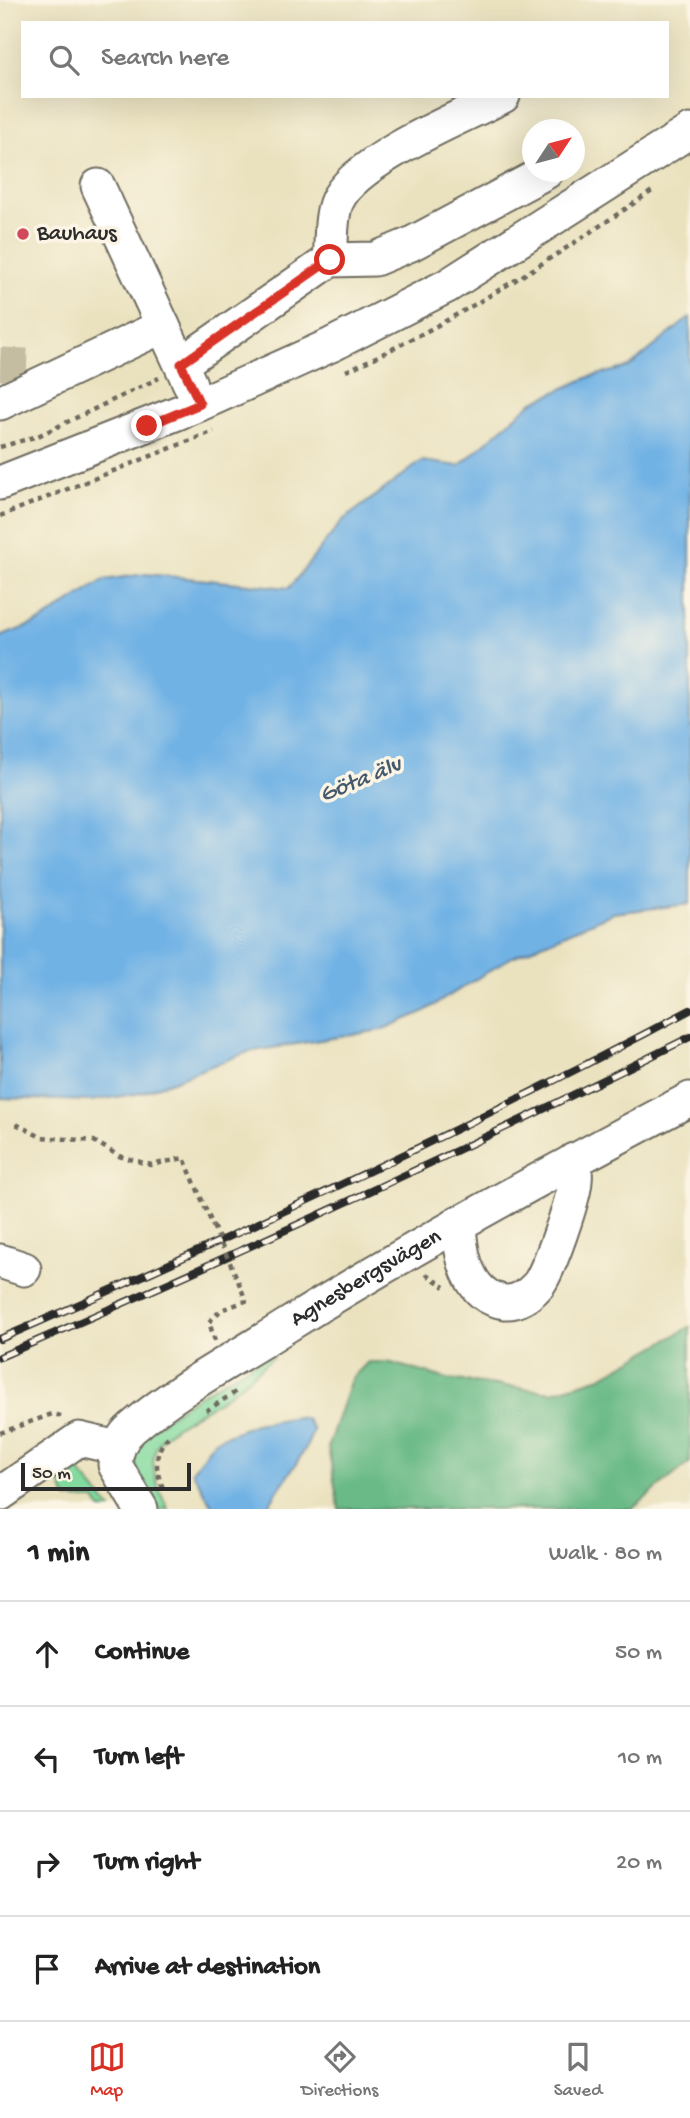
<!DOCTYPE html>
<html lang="en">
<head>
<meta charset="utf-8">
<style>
	:root { --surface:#fff; --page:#f6f6f6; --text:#222; --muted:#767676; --line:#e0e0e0; --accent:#d93025 }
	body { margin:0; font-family:"Gochi Hand",sans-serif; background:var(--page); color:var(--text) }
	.compass { position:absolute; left:522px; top:119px; width:63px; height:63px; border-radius:50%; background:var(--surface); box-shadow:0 7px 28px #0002; rotate:54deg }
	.scale { position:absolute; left:21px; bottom:18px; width:170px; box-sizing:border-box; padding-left:7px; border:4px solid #2b2b2b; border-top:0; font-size:19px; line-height:24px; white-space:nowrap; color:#2b2b2b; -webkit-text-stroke:5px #fcf5e5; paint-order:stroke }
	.stop { position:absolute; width:21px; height:21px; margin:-16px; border:5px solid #d93025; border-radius:50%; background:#fff }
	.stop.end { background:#d93025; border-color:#fff; box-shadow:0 2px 7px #0008 }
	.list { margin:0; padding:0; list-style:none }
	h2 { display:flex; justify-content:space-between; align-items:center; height:91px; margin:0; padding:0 28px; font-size:30px }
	h2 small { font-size:23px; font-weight:400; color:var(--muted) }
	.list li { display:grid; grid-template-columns:46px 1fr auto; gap:21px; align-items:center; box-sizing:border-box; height:105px; padding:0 28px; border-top:2px solid var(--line) }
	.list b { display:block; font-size:26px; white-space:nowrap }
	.list em { font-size:23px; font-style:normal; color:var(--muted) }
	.icon { flex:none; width:38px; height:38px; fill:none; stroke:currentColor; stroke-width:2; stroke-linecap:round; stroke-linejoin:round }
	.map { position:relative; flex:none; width:690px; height:1509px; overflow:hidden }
	.search { position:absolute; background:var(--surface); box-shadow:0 7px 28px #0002; left:21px; right:21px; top:21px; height:77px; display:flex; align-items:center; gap:18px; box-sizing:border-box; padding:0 24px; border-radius:0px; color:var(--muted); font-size:26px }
	.sheet { height:511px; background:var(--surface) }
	nav { display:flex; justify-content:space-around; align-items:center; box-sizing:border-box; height:98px; border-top:2px solid var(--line); background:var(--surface); font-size:19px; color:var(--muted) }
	nav a { display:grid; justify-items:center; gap:4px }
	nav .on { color:var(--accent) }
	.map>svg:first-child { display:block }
	.green { fill:#82da9f; stroke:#568265; stroke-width:2 }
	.forest { fill:#69ba86; stroke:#4a7258; stroke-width:2 }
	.water { fill:#71b2e5; stroke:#4e6e88; stroke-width:2 }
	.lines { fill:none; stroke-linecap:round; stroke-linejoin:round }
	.minor-tunnel { stroke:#c4bda1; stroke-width:33; stroke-dasharray:33 17; stroke-linecap:butt }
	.minor-casing { stroke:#6e6b5f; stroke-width:37 }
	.path { stroke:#6e6b5f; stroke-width:4.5; stroke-dasharray:5 5; stroke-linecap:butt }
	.minor { stroke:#fff; stroke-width:33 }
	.rail-casing { stroke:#2b2b2b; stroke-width:8 }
	.rail { stroke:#fcf5e5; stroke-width:5; stroke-dasharray:16; stroke-linecap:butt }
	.path-bridge { stroke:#6e6b5f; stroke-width:4.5; stroke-dasharray:5 5; stroke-linecap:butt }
	.route { stroke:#d93025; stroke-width:9 }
	.poi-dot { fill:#d1495b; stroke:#fcf5e5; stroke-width:2.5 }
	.labels { text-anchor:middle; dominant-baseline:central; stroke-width:7; stroke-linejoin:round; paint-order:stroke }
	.poi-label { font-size:23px; fill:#2b2b2b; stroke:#fcf5e5; text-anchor:start }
	.street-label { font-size:23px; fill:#2b2b2b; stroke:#fcf5e5 }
	.water-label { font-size:24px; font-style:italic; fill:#445a6c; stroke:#fcf5e5 }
</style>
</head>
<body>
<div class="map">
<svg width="690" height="1509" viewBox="0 0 690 1509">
	<rect width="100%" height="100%" fill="#fcf5e5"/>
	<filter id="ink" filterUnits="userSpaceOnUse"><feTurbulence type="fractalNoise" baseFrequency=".0143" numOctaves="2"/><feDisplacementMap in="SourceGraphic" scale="14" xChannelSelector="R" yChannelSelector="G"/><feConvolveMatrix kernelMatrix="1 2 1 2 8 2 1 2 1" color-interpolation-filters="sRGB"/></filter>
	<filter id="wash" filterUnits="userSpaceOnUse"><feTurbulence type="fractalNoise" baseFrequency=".00686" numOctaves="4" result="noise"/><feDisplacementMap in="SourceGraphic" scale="28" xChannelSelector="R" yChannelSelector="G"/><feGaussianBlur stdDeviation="1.57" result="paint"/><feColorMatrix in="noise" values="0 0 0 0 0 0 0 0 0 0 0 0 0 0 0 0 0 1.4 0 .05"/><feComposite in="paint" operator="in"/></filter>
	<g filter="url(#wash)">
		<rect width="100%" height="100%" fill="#eae2bf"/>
		<!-- green -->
		<g class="green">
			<path d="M274,1352L273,1357C255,1372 237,1390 217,1402C163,1434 134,1441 168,1509H154C148,1496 132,1474 131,1460C130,1429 246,1368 274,1352Z"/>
			<polygon points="81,1456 77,1469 111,1509 101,1509 95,1500 67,1499 65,1496 56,1472"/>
		</g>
		<!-- forest -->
		<polygon class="forest" points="690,1327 690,1462 632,1509 339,1509 328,1446 351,1379 368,1362 388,1362 448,1379 552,1392 601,1377"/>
		<!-- water -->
		<g class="water">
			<polygon points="690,317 690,904 613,913 510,958 423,1012 381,1030 248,1052 141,1093 91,1101 0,1098 0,637 41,621 104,580 146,574 289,588 343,520 422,461 459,466 531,403 589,377 629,367"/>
			<path d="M296,1417L306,1419L313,1430C305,1458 280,1482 267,1509H214L192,1471L215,1440L255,1424Z"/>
		</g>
	</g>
	<g filter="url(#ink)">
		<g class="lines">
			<!-- minor-tunnel -->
			<polyline class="minor-tunnel" points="0,364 27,365"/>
			<!-- minor casing -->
			<g class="minor-casing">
				<g id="minor">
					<polyline points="98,186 190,384"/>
					<path d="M330,260C332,242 330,216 337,201C355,160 462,117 503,96"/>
					<polyline points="181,364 330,260 375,259 411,244 546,172"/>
					<polyline points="0,403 163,326"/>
					<polyline points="0,483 200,404 331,345 447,286 690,131"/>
					<path d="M459,1222C460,1253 467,1297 505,1302C517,1303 529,1295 537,1286C548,1275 574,1198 575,1181C576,1175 575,1167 574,1160"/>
					<polyline points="0,1261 24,1269"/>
					<polyline points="0,1494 79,1439 118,1448"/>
					<path id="s1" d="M141,1509L115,1465C116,1451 121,1437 132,1428C177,1389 233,1360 283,1328C415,1245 552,1172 690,1099"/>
				</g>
			</g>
			<!-- path -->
			<g class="path">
				<path d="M346,371C455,322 553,258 652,191"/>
				<polyline points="0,447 38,436 159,378"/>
				<polyline points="0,516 214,431"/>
				<polyline points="16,1124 41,1137 94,1141 119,1156 151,1165 184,1158 213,1226"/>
				<polyline points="426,1274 445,1287"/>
				<polyline points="215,1341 209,1322 221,1310 246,1301 237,1278"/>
				<polyline points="206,1411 237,1391"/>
				<polyline points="0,1433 52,1414 65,1417"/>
				<path d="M163,1488C154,1468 154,1450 170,1435"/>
			</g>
			<!-- minor -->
			<use href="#minor" class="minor"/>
			<!-- rail casing -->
			<g class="rail-casing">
				<g id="rail">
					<path d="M0,1339C234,1237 465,1130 690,1010"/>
					<path d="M0,1357C233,1256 463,1151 690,1037"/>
				</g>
			</g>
			<!-- rail -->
			<use href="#rail" class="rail"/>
			<!-- path-bridge -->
			<polyline class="path-bridge" points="213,1226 237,1278"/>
		</g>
	</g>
	<g class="lines" filter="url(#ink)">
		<!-- route -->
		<polyline class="route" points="147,426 200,404 181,364 330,260"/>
	</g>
	<!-- markers -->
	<circle class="poi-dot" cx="23" cy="234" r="7"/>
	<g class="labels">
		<!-- poi labels -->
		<g class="poi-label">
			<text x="37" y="234">Bauhaus</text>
		</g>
		<!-- street labels -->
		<g class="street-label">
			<text stroke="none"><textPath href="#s1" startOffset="371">Agnesbergsvägen</textPath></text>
		</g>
		<!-- water labels -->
		<g class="water-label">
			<text transform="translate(361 781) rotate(-22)">Göta älv</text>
		</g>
	</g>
</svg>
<svg class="compass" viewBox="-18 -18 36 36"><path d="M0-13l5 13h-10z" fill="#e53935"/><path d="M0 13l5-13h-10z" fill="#767676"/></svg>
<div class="scale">50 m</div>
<div class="stop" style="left:330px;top:260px"></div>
<div class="stop end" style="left:147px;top:426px"></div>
<div class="search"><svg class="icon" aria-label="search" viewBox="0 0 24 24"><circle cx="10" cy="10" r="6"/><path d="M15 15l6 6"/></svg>Search here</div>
</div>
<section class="sheet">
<h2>1 min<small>Walk · 80 m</small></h2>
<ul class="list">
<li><svg class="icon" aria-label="ahead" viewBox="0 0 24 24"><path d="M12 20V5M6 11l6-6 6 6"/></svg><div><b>Continue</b></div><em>50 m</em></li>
<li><svg class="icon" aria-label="left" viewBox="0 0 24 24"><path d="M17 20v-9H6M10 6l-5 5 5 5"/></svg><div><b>Turn left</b></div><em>10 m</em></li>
<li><svg class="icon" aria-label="right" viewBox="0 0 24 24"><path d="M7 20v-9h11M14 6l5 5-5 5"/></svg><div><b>Turn right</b></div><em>20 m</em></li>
<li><svg class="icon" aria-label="arrive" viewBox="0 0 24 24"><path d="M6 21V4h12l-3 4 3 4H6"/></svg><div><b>Arrive at destination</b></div></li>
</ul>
</section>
<nav>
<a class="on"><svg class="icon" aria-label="map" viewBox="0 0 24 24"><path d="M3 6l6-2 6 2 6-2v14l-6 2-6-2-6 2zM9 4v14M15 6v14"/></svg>Map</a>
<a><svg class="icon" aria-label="directions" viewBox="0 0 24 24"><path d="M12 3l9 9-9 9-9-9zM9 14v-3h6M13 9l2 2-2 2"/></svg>Directions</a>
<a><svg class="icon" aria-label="saved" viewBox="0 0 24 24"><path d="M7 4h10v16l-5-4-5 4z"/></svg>Saved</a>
</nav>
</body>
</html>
